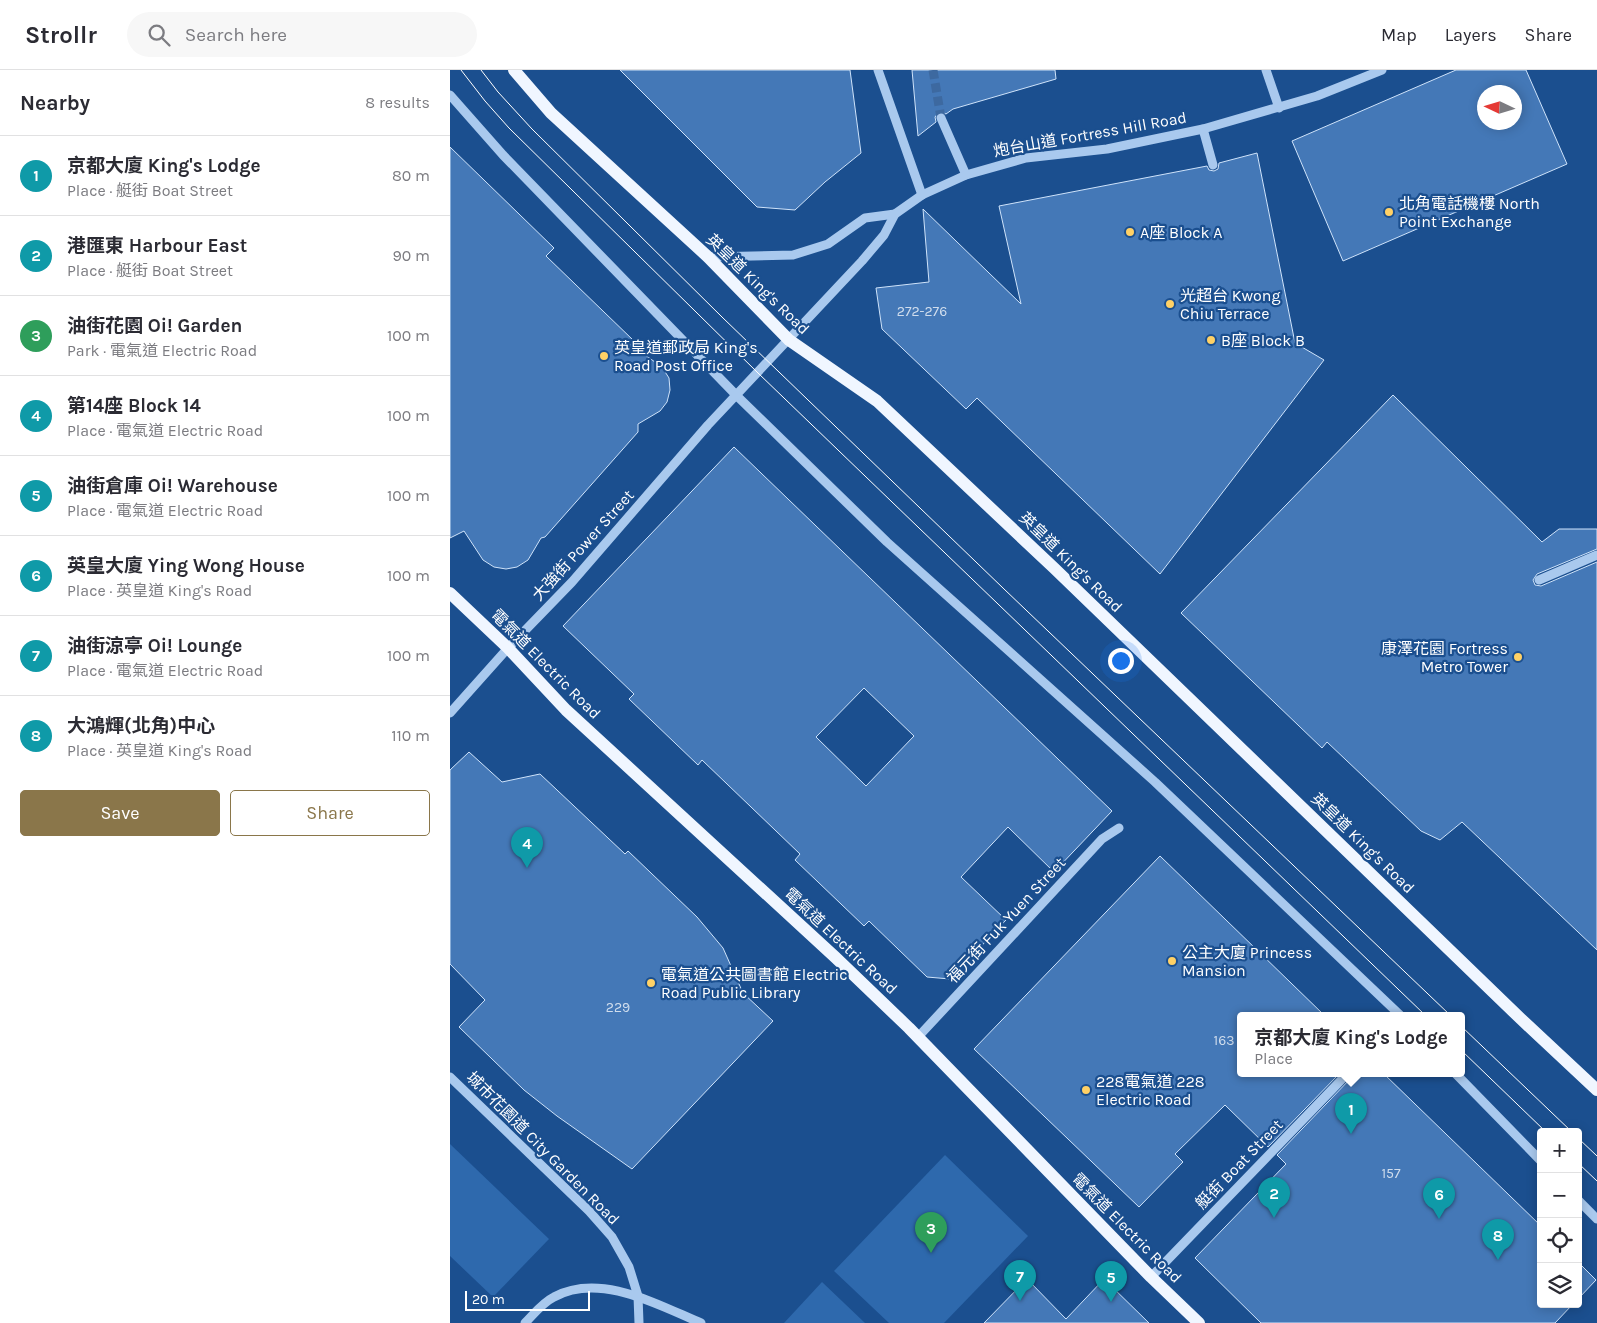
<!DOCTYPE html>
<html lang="en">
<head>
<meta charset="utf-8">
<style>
	:root { --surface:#fff; --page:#f7f7f7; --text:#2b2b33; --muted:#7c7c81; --line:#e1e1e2; --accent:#8a764a }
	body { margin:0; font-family:Karla,"Noto Sans TC",sans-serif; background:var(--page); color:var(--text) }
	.controls { position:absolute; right:15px; bottom:15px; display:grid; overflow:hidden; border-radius:5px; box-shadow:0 2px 12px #0003 }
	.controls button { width:45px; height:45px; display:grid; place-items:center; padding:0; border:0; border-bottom:1px solid var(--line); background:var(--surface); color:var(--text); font:25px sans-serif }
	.compass { position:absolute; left:1027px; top:15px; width:45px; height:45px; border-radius:50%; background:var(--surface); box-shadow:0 2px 12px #0003; rotate:274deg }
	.scale { position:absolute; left:15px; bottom:12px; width:125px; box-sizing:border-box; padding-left:5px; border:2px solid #fff; border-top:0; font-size:14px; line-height:18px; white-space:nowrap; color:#fff; -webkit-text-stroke:4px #1b4f8f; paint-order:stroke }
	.you { position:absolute; left:670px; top:590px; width:18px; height:18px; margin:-12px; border:4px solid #fff; border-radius:50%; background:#1a73e8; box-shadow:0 0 0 8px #1a73e833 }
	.badge { display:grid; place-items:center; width:32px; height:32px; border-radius:50%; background:var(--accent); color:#fff; font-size:16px; font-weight:700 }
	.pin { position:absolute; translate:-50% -41px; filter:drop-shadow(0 1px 2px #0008) }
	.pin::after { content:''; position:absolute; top:26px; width:18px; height:15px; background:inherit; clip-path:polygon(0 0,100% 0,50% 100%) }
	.popup { position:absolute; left:787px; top:942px; width:228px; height:65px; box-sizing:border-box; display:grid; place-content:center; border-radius:5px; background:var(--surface); filter:drop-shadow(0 1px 4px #0005); font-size:16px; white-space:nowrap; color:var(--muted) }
	.popup b { font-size:19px; color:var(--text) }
	.popup::after { content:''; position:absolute; left:50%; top:100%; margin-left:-10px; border:10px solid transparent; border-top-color:var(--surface) }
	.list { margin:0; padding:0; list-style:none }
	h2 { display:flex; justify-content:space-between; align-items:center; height:65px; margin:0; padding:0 20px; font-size:21px }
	h2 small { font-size:16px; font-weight:400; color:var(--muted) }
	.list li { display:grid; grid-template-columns:32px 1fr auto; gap:15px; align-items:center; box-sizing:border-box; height:80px; padding:0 20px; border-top:1px solid var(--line) }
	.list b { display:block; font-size:19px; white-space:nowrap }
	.list p { margin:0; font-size:16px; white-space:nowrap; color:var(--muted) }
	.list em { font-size:16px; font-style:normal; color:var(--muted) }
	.actions { display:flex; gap:10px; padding:15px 20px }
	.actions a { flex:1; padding:11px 0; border:1px solid var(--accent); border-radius:5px; text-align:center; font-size:18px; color:var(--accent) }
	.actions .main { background:var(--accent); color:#fff }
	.icon { flex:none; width:28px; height:28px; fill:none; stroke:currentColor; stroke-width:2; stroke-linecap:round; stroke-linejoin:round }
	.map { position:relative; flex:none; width:1147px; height:1253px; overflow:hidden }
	header { display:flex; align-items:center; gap:30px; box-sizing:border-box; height:70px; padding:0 25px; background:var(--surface); border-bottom:1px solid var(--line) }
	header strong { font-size:24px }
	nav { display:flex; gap:28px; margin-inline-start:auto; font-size:18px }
	.search { width:350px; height:45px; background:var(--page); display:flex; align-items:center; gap:12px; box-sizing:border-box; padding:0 18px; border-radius:28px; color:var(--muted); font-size:19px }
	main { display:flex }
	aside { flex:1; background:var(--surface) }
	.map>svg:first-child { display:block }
	.green { fill:#2e69ad }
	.building { fill:#4478b7; stroke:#cfe3fa; fill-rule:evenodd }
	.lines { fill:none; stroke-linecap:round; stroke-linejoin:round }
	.minor-tunnel { stroke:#3d69a0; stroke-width:9; stroke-dasharray:9 4.5; stroke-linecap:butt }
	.minor { stroke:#a9c9ee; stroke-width:9 }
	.major { stroke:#f0f6ff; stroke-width:12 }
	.tram { stroke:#fff; stroke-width:1 }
	.poi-dot { fill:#ffd166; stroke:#1b4f8f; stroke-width:2 }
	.labels { text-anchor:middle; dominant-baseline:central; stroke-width:4.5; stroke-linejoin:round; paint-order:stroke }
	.number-label { font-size:14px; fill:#d0dded }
	.street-label { font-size:16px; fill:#fff; stroke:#1b4f8f }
	.poi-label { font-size:16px; fill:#fff; stroke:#1b4f8f; text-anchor:start }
</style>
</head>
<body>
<header>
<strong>Strollr</strong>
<div class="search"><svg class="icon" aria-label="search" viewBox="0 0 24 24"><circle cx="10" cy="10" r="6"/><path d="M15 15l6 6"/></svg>Search here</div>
<nav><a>Map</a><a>Layers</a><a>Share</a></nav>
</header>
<main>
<aside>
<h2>Nearby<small>8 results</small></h2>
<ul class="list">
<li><span class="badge" style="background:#0f9aa8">1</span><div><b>京都大廈 King's Lodge</b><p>Place · 艇街 Boat Street</p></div><em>80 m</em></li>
<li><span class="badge" style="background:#0f9aa8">2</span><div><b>港匯東 Harbour East</b><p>Place · 艇街 Boat Street</p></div><em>90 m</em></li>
<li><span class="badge" style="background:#2e9e5b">3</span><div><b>油街花園 Oi! Garden</b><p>Park · 電氣道 Electric Road</p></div><em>100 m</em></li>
<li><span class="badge" style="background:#0f9aa8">4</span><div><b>第14座 Block 14</b><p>Place · 電氣道 Electric Road</p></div><em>100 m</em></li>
<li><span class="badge" style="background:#0f9aa8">5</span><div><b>油街倉庫 Oi! Warehouse</b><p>Place · 電氣道 Electric Road</p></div><em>100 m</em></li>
<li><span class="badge" style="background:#0f9aa8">6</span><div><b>英皇大廈 Ying Wong House</b><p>Place · 英皇道 King's Road</p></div><em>100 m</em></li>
<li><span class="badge" style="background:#0f9aa8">7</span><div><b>油街涼亭 Oi! Lounge</b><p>Place · 電氣道 Electric Road</p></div><em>100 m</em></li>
<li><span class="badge" style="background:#0f9aa8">8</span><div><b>大鴻輝(北角)中心</b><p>Place · 英皇道 King's Road</p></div><em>110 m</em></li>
</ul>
<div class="actions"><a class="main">Save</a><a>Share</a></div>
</aside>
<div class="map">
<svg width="1147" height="1253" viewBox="0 0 1147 1253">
	<rect width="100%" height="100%" fill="#1b4f8f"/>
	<!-- green -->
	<g class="green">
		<polygon points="0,1074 99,1169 43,1227 0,1186"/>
		<polygon points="495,1085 578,1166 494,1253 439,1253 384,1201"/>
		<polygon points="372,1212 415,1253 334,1253"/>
	</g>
	<!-- building -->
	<g class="building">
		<polygon points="170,0 400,0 411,83 375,112 345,140 307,137"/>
		<polygon points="462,0 605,0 606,9 503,39 496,44 492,42 489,42 485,47 486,52 468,66"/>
		<path d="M1006,0H1076L1117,94L893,191L842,71ZM1034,22H1064V52H1034Z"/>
		<polygon points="0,77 104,178 96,186 183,270 181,275 212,297 219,308 220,320 217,332 210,341 188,354 188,362 95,467 91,468 78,490 67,497 56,499 44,497 33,490 14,461 0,468"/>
		<polygon points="807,83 845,273 874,290 710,504 527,328 516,339 432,259 426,218 479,212 473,139 571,234 549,136 757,96 759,100 764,101 768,99 769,93"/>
		<polygon points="943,325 1092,472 1109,459 1147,459 1147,479 1087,504 1083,510 1085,515 1091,516 1147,492 1147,880 1012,752 990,770 971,761 877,672 872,678 731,543"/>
		<path d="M284,377L662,741L604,802L558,757L511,807L556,850L500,909L477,907L419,851L414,856L345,790L350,784L252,690L248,695L179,629L184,624L113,556ZM414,618L464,666L416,716L366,667Z"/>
		<polygon points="19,682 52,712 90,704 175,784 178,781 247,847 273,878 293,923 323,951 182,1099 107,1046 74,1020 9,957 35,930 0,894 0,700"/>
		<polygon points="710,786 874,945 791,945 791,1003 890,1003 818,1077 775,1035 725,1084 733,1092 689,1137 524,979"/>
		<polygon points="904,1003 933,1003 1091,1156 1091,1234 1123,1234 1105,1253 811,1253 745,1188 836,1094 827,1085 902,1007"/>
		<polygon points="1128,1192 1146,1210 1128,1229"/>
		<polygon points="577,1209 616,1249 654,1209 699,1253 534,1253"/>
	</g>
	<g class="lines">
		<!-- minor-tunnel -->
		<polyline class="minor-tunnel" points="483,0 491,48"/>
		<!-- minor -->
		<g class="minor">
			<polyline points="428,0 472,125"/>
			<polyline points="816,0 829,38"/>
			<polyline points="0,25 53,85 287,326 437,472 705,712 950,945"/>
			<polyline points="491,48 516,105"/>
			<polyline points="753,59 763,95"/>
			<polyline points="258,187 343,185 378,174 415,148 445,144"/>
			<polyline points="1089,510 1147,485"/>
			<polyline points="0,643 58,578 122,512 258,355 412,191 434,165 445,144 472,125 516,105 576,88 657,79 753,59 867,26 932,0"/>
			<polyline points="468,967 652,769 669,758"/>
			<polyline points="1005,1003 1091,1091"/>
			<polyline points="0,1007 139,1141 162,1167 179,1197 188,1226 189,1253"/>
			<polyline points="1128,1130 1147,1149"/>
			<polyline points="701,1207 898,1003"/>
			<path d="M75,1253C84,1244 92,1233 104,1227C150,1202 208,1235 251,1253"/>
		</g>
		<!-- major -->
		<g class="major">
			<polyline points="64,0 101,43 258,187 339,270 427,331 604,498 1071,949 1147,1020"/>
			<polyline points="0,523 58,578 116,640 385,887 459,958 701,1207 749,1253"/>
		</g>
		<!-- tram -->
		<g class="tram">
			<polyline points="11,0 35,31 59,58 308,303 975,945"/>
			<polyline points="31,0 48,22 82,59 273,248 554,519 1000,945"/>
			<polyline points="1011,956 1122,1062"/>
			<polyline points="1011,980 1096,1062"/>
			<polyline points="1128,1068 1147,1086"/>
			<polyline points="1128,1093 1147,1111"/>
		</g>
	</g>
	<!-- markers -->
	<g class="poi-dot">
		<circle cx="939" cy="142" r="5"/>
		<circle cx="680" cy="162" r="5"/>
		<circle cx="720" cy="234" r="5"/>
		<circle cx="761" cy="270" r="5"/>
		<circle cx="154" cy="286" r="5"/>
		<circle cx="1068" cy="587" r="5"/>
		<circle cx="722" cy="891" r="5"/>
		<circle cx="201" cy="913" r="5"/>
		<circle cx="636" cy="1020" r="5"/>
	</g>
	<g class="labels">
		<!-- number labels -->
		<g class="number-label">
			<text x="472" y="241">272-276</text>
			<text x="168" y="937">229</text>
			<text x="774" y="970">163</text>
			<text x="941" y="1103">157</text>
		</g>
		<!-- street labels -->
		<g class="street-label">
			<text transform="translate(640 64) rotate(-10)">炮台山道 Fortress Hill Road</text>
			<text transform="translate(308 214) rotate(44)">英皇道 King's Road</text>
			<text transform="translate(133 475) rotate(-48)">大強街 Power Street</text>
			<text transform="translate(621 492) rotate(44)">英皇道 King's Road</text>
			<text transform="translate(96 594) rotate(45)">電氣道 Electric Road</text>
			<text transform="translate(913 773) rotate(44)">英皇道 King's Road</text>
			<text transform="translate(556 850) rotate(-47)">福元街 Fuk Yuen Street</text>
			<text transform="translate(391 871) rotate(43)">電氣道 Electric Road</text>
			<text transform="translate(93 1078) rotate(45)">城市花園道 City Garden Road</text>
			<text transform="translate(789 1094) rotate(-46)">艇街 Boat Street</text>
			<text transform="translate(677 1158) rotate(45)">電氣道 Electric Road</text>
		</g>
		<!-- poi labels -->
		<g class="poi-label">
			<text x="949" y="133">北角電話機樓 North<tspan x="949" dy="18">Point Exchange</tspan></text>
			<text x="690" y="162">A座 Block A</text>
			<text x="730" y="225">光超台 Kwong<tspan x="730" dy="18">Chiu Terrace</tspan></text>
			<text x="771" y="270">B座 Block B</text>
			<text x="164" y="277">英皇道郵政局 King's<tspan x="164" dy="18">Road Post Office</tspan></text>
			<text x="1058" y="578" text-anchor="end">康澤花園 Fortress<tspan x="1058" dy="18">Metro Tower</tspan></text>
			<text x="732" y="882">公主大廈 Princess<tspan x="732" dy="18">Mansion</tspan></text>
			<text x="211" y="904">電氣道公共圖書館 Electric<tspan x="211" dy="18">Road Public Library</tspan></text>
			<text x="646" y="1011">228電氣道 228<tspan x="646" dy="18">Electric Road</tspan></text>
		</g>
	</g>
</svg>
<div class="controls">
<button>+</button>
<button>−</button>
<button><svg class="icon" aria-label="locate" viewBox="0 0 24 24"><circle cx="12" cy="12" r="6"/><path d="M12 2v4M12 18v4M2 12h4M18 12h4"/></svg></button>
<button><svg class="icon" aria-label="layers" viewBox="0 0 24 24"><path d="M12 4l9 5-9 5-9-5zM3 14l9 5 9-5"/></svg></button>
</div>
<svg class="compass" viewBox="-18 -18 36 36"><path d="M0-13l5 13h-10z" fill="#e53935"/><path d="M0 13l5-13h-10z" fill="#7c7c81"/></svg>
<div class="scale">20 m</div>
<div class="you"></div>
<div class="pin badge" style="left:901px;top:1064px;background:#0f9aa8">1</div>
<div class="popup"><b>京都大廈 King's Lodge</b>Place</div>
<div class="pin badge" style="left:824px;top:1148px;background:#0f9aa8">2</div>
<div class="pin badge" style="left:481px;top:1183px;background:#2e9e5b">3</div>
<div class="pin badge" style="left:77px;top:798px;background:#0f9aa8">4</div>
<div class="pin badge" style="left:661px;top:1232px;background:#0f9aa8">5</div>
<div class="pin badge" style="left:989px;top:1149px;background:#0f9aa8">6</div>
<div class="pin badge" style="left:570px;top:1231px;background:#0f9aa8">7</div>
<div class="pin badge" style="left:1048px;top:1190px;background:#0f9aa8">8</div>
</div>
</main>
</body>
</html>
